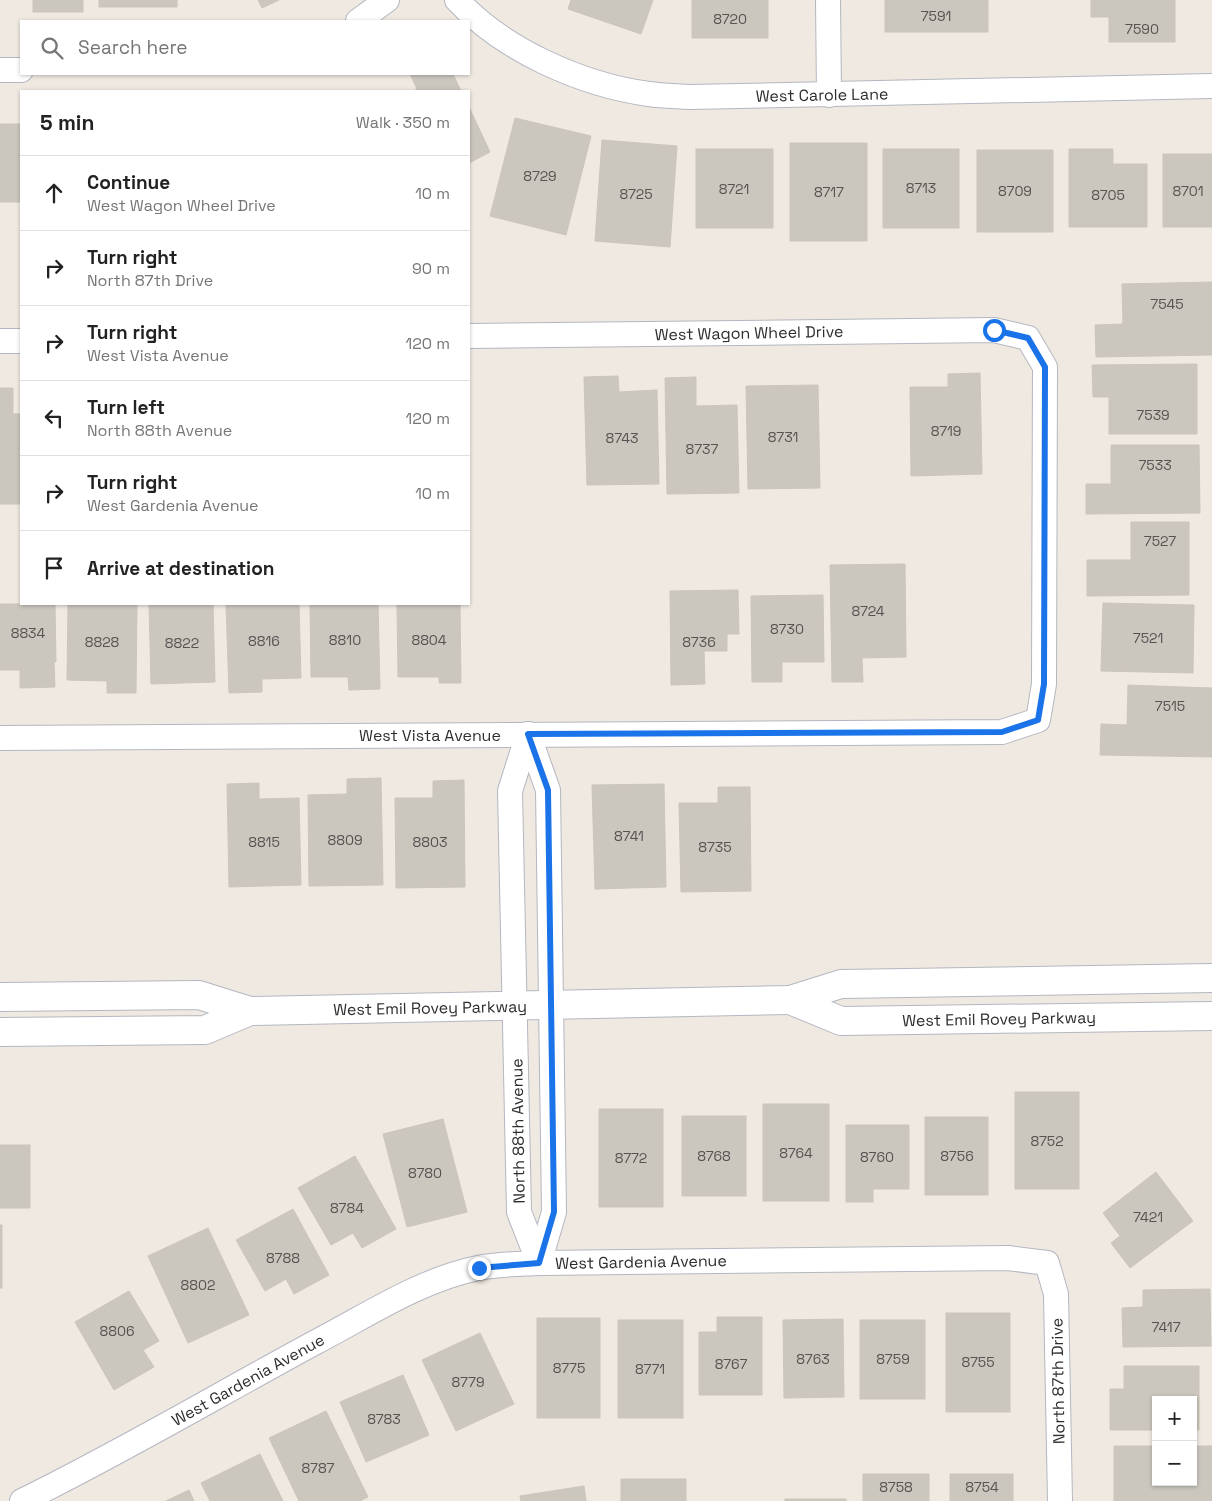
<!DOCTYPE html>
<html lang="en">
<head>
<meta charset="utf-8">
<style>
	:root { --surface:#fff; --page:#f2f2f2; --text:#222; --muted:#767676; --line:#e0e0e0 }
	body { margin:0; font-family:"Space Grotesk",sans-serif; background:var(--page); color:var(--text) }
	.controls { position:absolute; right:15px; bottom:15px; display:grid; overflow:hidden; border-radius:0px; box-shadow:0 1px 4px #0004 }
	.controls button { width:45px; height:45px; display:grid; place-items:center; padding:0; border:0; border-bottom:1px solid var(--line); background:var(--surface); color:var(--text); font:25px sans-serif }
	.stop { position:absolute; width:15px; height:15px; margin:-11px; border:4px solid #1a73e8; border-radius:50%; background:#fff }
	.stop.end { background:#1a73e8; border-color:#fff; box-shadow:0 1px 5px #0008 }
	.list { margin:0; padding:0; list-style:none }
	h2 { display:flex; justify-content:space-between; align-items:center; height:65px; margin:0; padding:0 20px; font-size:21px }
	h2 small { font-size:16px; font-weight:400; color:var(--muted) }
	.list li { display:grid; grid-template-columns:32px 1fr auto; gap:15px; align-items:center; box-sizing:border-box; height:75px; padding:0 20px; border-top:1px solid var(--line) }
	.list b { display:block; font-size:19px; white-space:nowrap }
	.list p { margin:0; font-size:16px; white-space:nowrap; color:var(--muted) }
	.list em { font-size:16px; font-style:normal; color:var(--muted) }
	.icon { flex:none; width:28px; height:28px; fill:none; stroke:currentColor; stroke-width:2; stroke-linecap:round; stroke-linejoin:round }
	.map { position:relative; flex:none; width:1212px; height:1501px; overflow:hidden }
	.search { position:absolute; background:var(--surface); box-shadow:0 1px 4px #0004; left:20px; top:20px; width:450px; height:55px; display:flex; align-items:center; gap:12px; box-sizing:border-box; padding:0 18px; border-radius:0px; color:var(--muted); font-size:19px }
	.panel { position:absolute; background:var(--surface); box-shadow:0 1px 4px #0004; left:20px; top:90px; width:450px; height:515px; border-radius:0px }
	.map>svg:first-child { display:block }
	.building { fill:#cbc7bf; stroke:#cbc5ba }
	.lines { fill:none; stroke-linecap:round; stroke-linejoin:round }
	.minor-casing { stroke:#b4b7c1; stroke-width:26 }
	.tertiary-casing { stroke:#b4b7c1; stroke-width:30 }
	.minor { stroke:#fff; stroke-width:24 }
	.tertiary { stroke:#fff; stroke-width:28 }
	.route { stroke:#1a73e8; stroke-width:6 }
	.labels { text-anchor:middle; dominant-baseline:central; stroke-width:4.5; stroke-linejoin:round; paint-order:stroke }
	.number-label { font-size:14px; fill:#555452 }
	.street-label { font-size:16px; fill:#2e2e2e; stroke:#fff }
</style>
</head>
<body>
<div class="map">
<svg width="1212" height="1501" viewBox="0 0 1212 1501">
	<rect width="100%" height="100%" fill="#efe9e1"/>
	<!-- building -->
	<g class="building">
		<rect x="33" y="0" width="50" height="12"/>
		<rect x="99" y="0" width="78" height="7"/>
		<polygon points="258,0 279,0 262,8"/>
		<polygon points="571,0 653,0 641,34 568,9"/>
		<rect x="692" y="0" width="76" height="38"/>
		<rect x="885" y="0" width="103" height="32"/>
		<polygon points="1091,0 1175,0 1175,42 1109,42 1109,17 1091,17"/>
		<polygon points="410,74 453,74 461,91 413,91 417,89"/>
		<polygon points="469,107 490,152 469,163"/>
		<polygon points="515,118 591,136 566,235 490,216"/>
		<rect x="0" y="124" width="21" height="78"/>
		<polygon points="602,140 677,146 670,247 595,241"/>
		<rect x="790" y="143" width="77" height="98"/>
		<rect x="696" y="149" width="77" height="79"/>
		<rect x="883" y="149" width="76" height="79"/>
		<polygon points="1069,149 1113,149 1113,164 1147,164 1147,227 1069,227"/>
		<rect x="977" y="150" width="76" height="82"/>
		<rect x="1163" y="154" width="49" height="73"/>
		<polygon points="1212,282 1212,355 1096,357 1095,325 1123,324 1122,284"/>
		<polygon points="1197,364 1197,434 1109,434 1109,397 1093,397 1092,365"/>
		<polygon points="980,373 982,474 911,476 910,387 948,387 948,374"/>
		<polygon points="618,376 619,392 657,390 659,484 587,485 584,377"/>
		<polygon points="696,377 696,406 737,405 739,493 667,494 665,378"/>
		<polygon points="818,385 820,488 748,489 746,386"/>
		<polygon points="0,388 13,388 13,414 21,414 21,504 0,504"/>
		<polygon points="1111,445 1199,445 1200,513 1086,514 1086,484 1111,484"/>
		<polygon points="1131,522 1189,522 1189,595 1087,596 1087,560 1131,560"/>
		<polygon points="905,564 906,657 862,658 863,682 832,682 830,565"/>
		<polygon points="738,590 739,634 727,634 727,651 704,651 705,684 671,685 670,591"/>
		<polygon points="823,595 824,662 782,662 782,682 752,682 751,596"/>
		<polygon points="1103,603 1194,605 1193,673 1101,671"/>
		<polygon points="0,604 55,604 56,662 54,662 55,687 20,688 20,670 0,670"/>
		<polygon points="68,604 137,604 136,693 107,693 107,681 67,680"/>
		<polygon points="149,604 213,604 215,682 151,684"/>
		<polygon points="226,604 299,604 301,678 262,679 262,692 229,693"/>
		<polygon points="310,604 378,604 380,689 349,690 348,677 311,677"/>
		<polygon points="397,604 460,604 461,683 439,683 439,677 398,677"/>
		<polygon points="1128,685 1212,688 1212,757 1100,755 1101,724 1127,725"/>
		<polygon points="381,778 383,885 309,886 308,795 347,794 347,779"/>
		<polygon points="464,780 465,887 396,888 395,798 433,798 433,781"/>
		<polygon points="259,783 259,799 299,798 301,885 229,887 227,784"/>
		<polygon points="664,784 666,887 595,889 592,785"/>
		<polygon points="718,787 750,787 751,891 681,892 679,803 718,803"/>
		<rect x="1015" y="1092" width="64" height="97"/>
		<rect x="763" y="1104" width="66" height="97"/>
		<rect x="599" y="1109" width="64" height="98"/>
		<rect x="682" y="1116" width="64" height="80"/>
		<rect x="925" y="1117" width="63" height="78"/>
		<polygon points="443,1119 467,1212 407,1227 383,1134"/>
		<polygon points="846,1125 909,1125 909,1189 873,1189 873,1202 846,1202"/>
		<rect x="0" y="1145" width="30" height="63"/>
		<polygon points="355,1156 396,1229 362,1248 353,1233 331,1245 298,1188"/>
		<polygon points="1156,1172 1193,1221 1130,1268 1111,1243 1120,1236 1103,1213"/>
		<polygon points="293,1209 329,1275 294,1294 286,1279 265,1291 236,1240"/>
		<rect x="0" y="1225" width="2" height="63"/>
		<polygon points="208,1228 249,1315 188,1343 148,1256"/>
		<polygon points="1210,1289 1211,1346 1123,1347 1122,1308 1143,1307 1143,1290"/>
		<polygon points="129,1291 159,1341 143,1350 154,1367 114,1390 75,1322"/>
		<rect x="946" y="1313" width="64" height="99"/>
		<polygon points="717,1317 762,1317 762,1395 699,1395 699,1332 717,1332"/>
		<rect x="537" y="1318" width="63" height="100"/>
		<polygon points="843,1319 844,1397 784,1398 783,1320"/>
		<rect x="618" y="1320" width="65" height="98"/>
		<rect x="860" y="1320" width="65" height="79"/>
		<polygon points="480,1333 514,1404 456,1431 422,1360"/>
		<polygon points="1124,1366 1199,1366 1199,1430 1193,1430 1193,1400 1156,1400 1156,1430 1110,1430 1110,1389 1124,1389"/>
		<polygon points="403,1375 429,1435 366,1462 340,1402"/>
		<polygon points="326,1411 368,1497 360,1501 299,1501 269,1438"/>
		<polygon points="1114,1446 1156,1446 1156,1482 1193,1482 1193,1446 1212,1446 1212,1501 1114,1501"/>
		<polygon points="260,1454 283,1501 210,1501 201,1483"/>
		<rect x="863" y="1474" width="66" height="27"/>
		<rect x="950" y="1474" width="63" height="27"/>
		<rect x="621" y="1479" width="65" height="22"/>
		<polygon points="584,1486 586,1501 521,1501 520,1496"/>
		<polygon points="189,1490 194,1501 166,1501"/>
		<rect x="785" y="1499" width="61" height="2"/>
	</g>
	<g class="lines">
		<!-- minor casing -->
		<g class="minor-casing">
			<g id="minor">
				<path d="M457,0C503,50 582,85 649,94C662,96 676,96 690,97L1212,86"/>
				<polyline points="828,0 829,95"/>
				<polyline points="358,21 387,0"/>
				<polyline points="0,70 21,70"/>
				<polyline points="0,341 21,341"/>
				<polyline points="528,734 510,791 519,1212 539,1263"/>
				<polyline points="528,734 548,790 554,1212 539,1263"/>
				<polyline points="0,738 1002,732 1038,720 1044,684 1045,367 1028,338 994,330 469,336"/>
				<path d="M22,1501C122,1452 218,1395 316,1342C368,1315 420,1280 478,1268C497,1264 519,1264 539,1263L1008,1258L1047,1263L1056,1294L1060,1501"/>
			</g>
		</g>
		<!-- tertiary casing -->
		<g class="tertiary-casing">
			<g id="tertiary">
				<polyline points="0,997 199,995 250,1011 790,1000 841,984 1212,978"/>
				<polyline points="790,1000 841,1021 1212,1016"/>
				<polyline points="0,1032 205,1030 250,1011"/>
			</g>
		</g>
		<!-- minor -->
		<use href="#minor" class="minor"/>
		<!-- tertiary -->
		<use href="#tertiary" class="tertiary"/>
	</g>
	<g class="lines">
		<!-- route -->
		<polyline class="route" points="479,1268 539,1263 554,1212 548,790 528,734 1002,732 1038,720 1044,684 1045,367 1028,338 994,330"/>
	</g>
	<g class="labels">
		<!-- number labels -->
		<g class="number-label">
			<text x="936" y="16">7591</text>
			<text x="730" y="19">8720</text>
			<text x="1142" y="29">7590</text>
			<text x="540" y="176">8729</text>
			<text x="921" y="188">8713</text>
			<text x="734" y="189">8721</text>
			<text x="1015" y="191">8709</text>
			<text x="1188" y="191">8701</text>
			<text x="829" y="192">8717</text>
			<text x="636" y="194">8725</text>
			<text x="1108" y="195">8705</text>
			<text x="1167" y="304">7545</text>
			<text x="1153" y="415">7539</text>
			<text x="946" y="431">8719</text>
			<text x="783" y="437">8731</text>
			<text x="622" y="438">8743</text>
			<text x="702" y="449">8737</text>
			<text x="1155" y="465">7533</text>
			<text x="1160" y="541">7527</text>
			<text x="868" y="611">8724</text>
			<text x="787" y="629">8730</text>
			<text x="28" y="633">8834</text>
			<text x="1148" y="638">7521</text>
			<text x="345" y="640">8810</text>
			<text x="429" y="640">8804</text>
			<text x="264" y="641">8816</text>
			<text x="102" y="642">8828</text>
			<text x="699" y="642">8736</text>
			<text x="182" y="643">8822</text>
			<text x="1170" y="706">7515</text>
			<text x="629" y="836">8741</text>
			<text x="345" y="840">8809</text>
			<text x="264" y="842">8815</text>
			<text x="430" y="842">8803</text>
			<text x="715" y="847">8735</text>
			<text x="1047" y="1141">8752</text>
			<text x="796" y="1153">8764</text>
			<text x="714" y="1156">8768</text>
			<text x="957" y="1156">8756</text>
			<text x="877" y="1157">8760</text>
			<text x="631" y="1158">8772</text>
			<text x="425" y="1173">8780</text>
			<text x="347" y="1208">8784</text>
			<text x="1148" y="1217">7421</text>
			<text x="283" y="1258">8788</text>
			<text x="198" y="1285">8802</text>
			<text x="1166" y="1327">7417</text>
			<text x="117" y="1331">8806</text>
			<text x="813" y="1359">8763</text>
			<text x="893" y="1359">8759</text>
			<text x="978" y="1362">8755</text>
			<text x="731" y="1364">8767</text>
			<text x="569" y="1368">8775</text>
			<text x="650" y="1369">8771</text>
			<text x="468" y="1382">8779</text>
			<text x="384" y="1419">8783</text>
			<text x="318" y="1468">8787</text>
			<text x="896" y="1487">8758</text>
			<text x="982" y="1487">8754</text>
		</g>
		<!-- street labels -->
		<g class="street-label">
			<text transform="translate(822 95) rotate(-1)">West Carole Lane</text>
			<text transform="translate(749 333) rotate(-1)">West Wagon Wheel Drive</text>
			<text x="430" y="735">West Vista Avenue</text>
			<text transform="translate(430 1008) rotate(-1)">West Emil Rovey Parkway</text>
			<text transform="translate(999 1019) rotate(-1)">West Emil Rovey Parkway</text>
			<text transform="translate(518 1131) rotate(-91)">North 88th Avenue</text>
			<text transform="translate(641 1262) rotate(-1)">West Gardenia Avenue</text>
			<text transform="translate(248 1380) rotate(-29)">West Gardenia Avenue</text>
			<text transform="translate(1058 1381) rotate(-91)">North 87th Drive</text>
		</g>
	</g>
</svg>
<div class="controls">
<button>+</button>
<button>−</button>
</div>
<div class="stop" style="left:994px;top:330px"></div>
<div class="stop end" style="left:479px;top:1268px"></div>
<div class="search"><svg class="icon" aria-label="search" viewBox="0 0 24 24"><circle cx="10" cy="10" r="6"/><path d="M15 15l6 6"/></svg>Search here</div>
<section class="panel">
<h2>5 min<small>Walk · 350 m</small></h2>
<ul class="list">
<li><svg class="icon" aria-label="ahead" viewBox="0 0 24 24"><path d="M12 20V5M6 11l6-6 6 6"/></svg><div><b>Continue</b><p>West Wagon Wheel Drive</p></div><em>10 m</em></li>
<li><svg class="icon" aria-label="right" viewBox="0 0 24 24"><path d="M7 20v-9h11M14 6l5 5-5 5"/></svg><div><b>Turn right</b><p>North 87th Drive</p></div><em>90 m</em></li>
<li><svg class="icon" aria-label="right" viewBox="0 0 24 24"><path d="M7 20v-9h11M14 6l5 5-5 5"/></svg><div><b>Turn right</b><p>West Vista Avenue</p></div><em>120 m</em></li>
<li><svg class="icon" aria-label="left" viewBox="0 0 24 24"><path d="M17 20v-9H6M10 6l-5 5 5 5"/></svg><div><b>Turn left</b><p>North 88th Avenue</p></div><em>120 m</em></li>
<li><svg class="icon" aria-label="right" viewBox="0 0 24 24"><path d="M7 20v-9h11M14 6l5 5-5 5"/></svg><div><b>Turn right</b><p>West Gardenia Avenue</p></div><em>10 m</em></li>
<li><svg class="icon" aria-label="arrive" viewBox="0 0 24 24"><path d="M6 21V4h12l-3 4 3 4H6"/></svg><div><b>Arrive at destination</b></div></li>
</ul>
</section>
</div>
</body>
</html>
